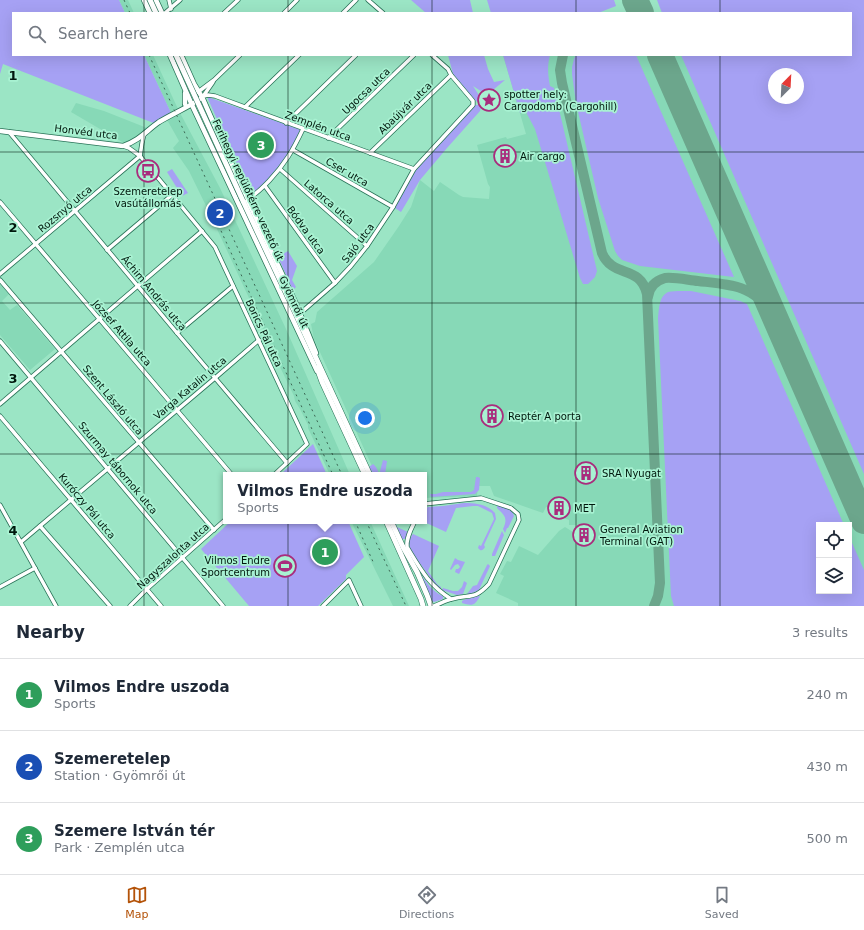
<!DOCTYPE html>
<html lang="en">
<head>
<meta charset="utf-8">
<style>
	:root { --surface:#fff; --page:#f2f2f3; --text:#1f2937; --muted:#747a83; --line:#e0e1e3; --accent:#b45309 }
	body { margin:0; font-family:"DejaVu Sans",sans-serif; background:var(--page); color:var(--text) }
	.controls { position:absolute; right:12px; bottom:12px; display:grid; overflow:hidden; border-radius:0px; box-shadow:0 4px 16px #0002 }
	.controls button { width:36px; height:36px; display:grid; place-items:center; padding:0; border:0; border-bottom:1px solid var(--line); background:var(--surface); color:var(--text); font:20px sans-serif }
	.compass { position:absolute; left:768px; top:68px; width:36px; height:36px; border-radius:50%; background:var(--surface); box-shadow:0 4px 16px #0002; rotate:24deg }
	.you { position:absolute; left:365px; top:418px; width:14px; height:14px; margin:-10px; border:3px solid #fff; border-radius:50%; background:#1a73e8; box-shadow:0 0 0 6px #1a73e833 }
	.badge { display:grid; place-items:center; width:26px; height:26px; border-radius:50%; background:var(--accent); color:#fff; font-size:13px; font-weight:700 }
	.pin { position:absolute; translate:-50% -50%; border:2px solid #fff; box-shadow:0 1px 4px #0006 }
	.popup { position:absolute; left:223px; top:472px; width:204px; height:52px; box-sizing:border-box; display:grid; place-content:center; border-radius:0px; background:var(--surface); filter:drop-shadow(0 1px 3px #0005); font-size:13px; white-space:nowrap; color:var(--muted) }
	.popup b { font-size:15px; color:var(--text) }
	.popup::after { content:''; position:absolute; left:50%; top:100%; margin-left:-8px; border:8px solid transparent; border-top-color:var(--surface) }
	.list { margin:0; padding:0; list-style:none }
	h2 { display:flex; justify-content:space-between; align-items:center; height:52px; margin:0; padding:0 16px; font-size:17px }
	h2 small { font-size:13px; font-weight:400; color:var(--muted) }
	.list li { display:grid; grid-template-columns:26px 1fr auto; gap:12px; align-items:center; box-sizing:border-box; height:72px; padding:0 16px; border-top:1px solid var(--line) }
	.list b { display:block; font-size:15px; white-space:nowrap }
	.list p { margin:0; font-size:13px; white-space:nowrap; color:var(--muted) }
	.list em { font-size:13px; font-style:normal; color:var(--muted) }
	.icon { flex:none; width:22px; height:22px; fill:none; stroke:currentColor; stroke-width:2; stroke-linecap:round; stroke-linejoin:round }
	.map { position:relative; flex:none; width:864px; height:606px; overflow:hidden }
	.search { position:absolute; background:var(--surface); box-shadow:0 4px 16px #0002; left:12px; right:12px; top:12px; height:44px; display:flex; align-items:center; gap:10px; box-sizing:border-box; padding:0 14px; border-radius:0px; color:var(--muted); font-size:15px }
	.sheet { height:268px; background:var(--surface) }
	nav { display:flex; justify-content:space-around; align-items:center; box-sizing:border-box; height:56px; border-top:1px solid var(--line); background:var(--surface); font-size:11px; color:var(--muted) }
	nav a { display:grid; justify-items:center; gap:2px }
	nav .on { color:var(--accent) }
	.map>svg:first-child { display:block }
	.built { fill:#87d9b7; fill-rule:evenodd }
	.green { fill:#a6a1f4; fill-rule:evenodd }
	.water { fill:#0382a6 }
	.lines { fill:none; stroke-linecap:round; stroke-linejoin:round }
	.taxiway { stroke:#6ca68c; stroke-width:10 }
	.runway { stroke:#6ca68c; stroke-width:26 }
	.street-casing { stroke:#297358; stroke-width:5 }
	.secondary-casing { stroke:#297358; stroke-width:6 }
	.primary-casing { stroke:#297358; stroke-width:6 }
	.street { stroke:#fff; stroke-width:3.5 }
	.secondary { stroke:#fff; stroke-width:4.5 }
	.primary { stroke:#fff; stroke-width:5 }
	.rail { stroke:#3c6854; stroke-width:1; stroke-dasharray:2 4; stroke-linecap:butt }
	.primary-bridge-casing { stroke:#297358; stroke-width:6; stroke-linecap:butt }
	.primary-bridge { stroke:#fff; stroke-width:5 }
	.grid { fill:none; stroke:#00180d; stroke-width:1; stroke-opacity:0.55 }
	.labels { text-anchor:middle; dominant-baseline:central; stroke-width:3.5; stroke-linejoin:round; paint-order:stroke }
	.street-label { font-size:10px; fill:#00180d; stroke:#a8f2d2 }
	.poi-label { font-size:10px; fill:#00180d; stroke:#a8f2d2; text-anchor:start }
	.grid-label { font-size:13px; text-anchor:middle; font-weight:bold; fill:#00180d; stroke:#a8f2d2; stroke-width:3.5; stroke-linejoin:round; paint-order:stroke }
</style>
</head>
<body>
<div class="map">
<svg width="864" height="606" viewBox="0 0 864 606">
	<rect width="100%" height="100%" fill="#9be5c5"/>
	<!-- built -->
	<g class="built">
		<polygon points="119,0 128,0 134,13 125,13"/>
		<polygon points="144,55 153,55 178,109 220,188 286,329 350,475 330,475 308,428 308,425 300,409 295,401 294,396 281,369 268,339 264,334 262,326 210,214 189,171 173,148 179,141 166,118 172,115"/>
		<path d="M503,55H849L864,85V606H518V603L496,593L504,576L500,574L507,561L511,562L519,546L538,555L559,531L565,527L573,532L576,525H569V520L560,517L561,512L546,507L543,513L494,496L490,486H478L477,496L424,498V475H376L314,339L311,324L315,322L317,312L374,262L399,226L411,207L420,180L434,191L440,182L459,195L463,197L489,199L490,187L488,184L477,145L506,137L507,139L526,134ZM774,74H798V98H774ZM819,525H849V591H819Z"/>
		<polygon points="76,103 104,111 147,128 131,141 124,143 71,112"/>
		<polygon points="0,284 9,294 2,301 10,310 17,305 55,349 30,370 0,335"/>
		<polygon points="351,521 370,521 409,606 393,606"/>
	</g>
	<!-- green -->
	<g class="green">
		<polygon points="0,0 119,0 125,13 13,13 13,55 144,55 172,115 156,124 3,64 0,74"/>
		<polygon points="411,0 470,0 473,13 426,13"/>
		<polygon points="487,0 614,0 616,6 598,13 491,13"/>
		<path d="M657,0H864V474L681,55H851V13H662ZM774,74H798V98H774Z"/>
		<polygon points="448,55 484,55 488,69 494,82 505,80 487,95 473,86 484,103 479,103 475,100 453,74"/>
		<path d="M503,55H550C547,66 548,76 550,86L554,88L597,271L595,277L588,284H583L580,278L535,129L526,112L520,113Z"/>
		<polygon points="576,55 636,55 734,277 640,266 622,260 618,256 615,251 598,198 576,103 572,74 572,67 574,59"/>
		<path d="M208,97L301,130C288,156 273,177 251,195L208,99Z"/>
		<polygon points="475,105 480,105 481,107 480,111 447,148 420,180 401,212 395,208 416,170"/>
		<polygon points="172,169 188,193 182,196 167,172"/>
		<polygon points="288,251 297,266 292,280 296,287 293,290 278,257"/>
		<path d="M681,291H691L740,301L747,304L844,525H819V591H849V536L864,570V606H674L671,596L658,318C659,309 659,296 668,292C672,291 677,291 681,291Z"/>
		<polygon points="313,444 327,475 280,475"/>
		<polygon points="383,460 387,461 385,475 382,475 380,471"/>
		<path d="M373,464C377,467 378,471 379,475H374L369,467Z"/>
		<polygon points="476,477 478,477 480,478 479,490 475,494 431,497 430,494 436,494 443,492 471,492 474,490"/>
		<path d="M464,503C475,503 487,504 495,513L496,519L484,545L485,547C484,549 482,551 480,550L478,548L479,545L481,546L494,519L492,513L478,506H473L456,508L446,532L422,521H424V510L428,507L443,506Z"/>
		<path d="M497,505C504,506 512,509 514,516L508,528H507L505,533L503,529C508,518 505,516 497,508Z"/>
		<polygon points="231,521 348,521 364,557 346,575 346,579 318,606 249,606 201,549"/>
		<polygon points="393,521 395,521 397,527 408,532 405,539 401,539"/>
		<polygon points="502,531 504,535 495,556 492,556 492,554"/>
		<polygon points="413,534 439,546 428,571 437,584 441,587 441,589 435,584 410,550 409,541 412,535"/>
		<polygon points="455,558 458,560 465,562 459,574 455,572 456,569 458,569 460,567 458,564 455,565 451,570 450,569"/>
		<polygon points="488,564 490,566 479,590 468,595 467,594 473,586 477,585 487,565"/>
		<path d="M419,572C426,581 432,592 443,596V599L434,602L432,601Z"/>
		<polygon points="464,581 467,583 463,594 457,595 442,590 443,588 453,591 458,591 462,587"/>
		<path d="M478,596H480C475,606 472,606 462,603V601C467,598 473,598 478,596Z"/>
	</g>
	<!-- water -->
	<polygon class="water" points="324,538 334,549 319,561 310,550"/>
	<g class="lines">
		<!-- taxiway -->
		<g class="taxiway">
			<path d="M563,55L560,70L562,83L602,253C613,279 640,264 647,294L660,583L658,596L654,606"/>
			<path d="M648,297C649,287 655,281 665,278C675,277 688,280 698,281C732,285 756,285 775,318"/>
		</g>
		<!-- runway -->
		<g class="runway">
			<polyline points="635,0 641,13"/>
			<polyline points="660,55 864,521"/>
		</g>
		<!-- street casing -->
		<g class="street-casing">
			<g id="street">
				<polyline points="169,0 171,9"/>
				<polyline points="368,0 383,13"/>
				<polyline points="165,13 180,0"/>
				<polyline points="224,13 238,0"/>
				<polyline points="284,13 297,0"/>
				<polyline points="343,13 356,0"/>
				<polyline points="198,92 214,80 240,55"/>
				<polyline points="204,95 213,82"/>
				<polyline points="204,96 208,95 215,96 414,169"/>
				<polyline points="245,107 299,55"/>
				<polyline points="286,123 356,55"/>
				<polyline points="9,132 177,333 287,463"/>
				<polyline points="328,138 414,55"/>
				<polyline points="123,146 129,148 140,156 215,247 307,444 274,475"/>
				<polyline points="293,150 393,207"/>
				<polyline points="370,153 451,75"/>
				<polyline points="140,156 142,143 144,134"/>
				<polyline points="280,169 367,246"/>
				<polyline points="265,186 335,283"/>
				<path d="M247,199C256,195 262,188 269,181C285,164 293,150 303,129"/>
				<polyline points="0,202 232,475"/>
				<polyline points="107,250 172,195"/>
				<polyline points="0,274 140,156"/>
				<polyline points="0,280 214,530"/>
				<polyline points="300,313 304,310 335,283 351,266 367,246 393,207 414,169 473,105 473,101 451,75 448,69 432,55"/>
				<polyline points="177,333 233,286"/>
				<polyline points="0,341 223,606"/>
				<polyline points="0,404 202,231"/>
				<polyline points="0,416 161,606"/>
				<path d="M424,504L481,498L511,508L518,514L519,520L489,584C474,600 471,594 452,599C446,600 440,604 434,606"/>
				<polyline points="0,505 56,606"/>
				<path d="M415,521C411,529 406,538 407,547C421,570 428,584 451,599"/>
				<polyline points="40,526 110,606"/>
				<polyline points="21,542 215,378 259,340"/>
				<polyline points="0,587 35,568"/>
				<polyline points="130,606 147,589 226,519"/>
				<polyline points="323,606 349,580 361,606"/>
			</g>
		</g>
		<!-- secondary casing -->
		<g class="secondary-casing">
			<g id="secondary">
				<polyline points="144,0 150,13"/>
				<polyline points="156,0 162,13"/>
				<polyline points="170,55 192,105 317,371"/>
				<polyline points="181,55 194,84 202,97 247,199 296,304 316,353"/>
				<polyline points="185,93 185,104"/>
				<path d="M0,131L123,146C140,140 146,131 159,122C172,114 187,108 200,99"/>
			</g>
		</g>
		<!-- primary casing -->
		<g class="primary-casing">
			<g id="primary">
				<polyline points="150,0 156,13"/>
				<path d="M243,201C286,292 328,384 370,475"/>
				<polyline points="317,368 322,382 365,475"/>
				<polyline points="386,521 421,599 423,606"/>
				<polyline points="391,521 403,547 417,572 427,595 431,606"/>
			</g>
		</g>
		<!-- street -->
		<use href="#street" class="street"/>
		<!-- secondary -->
		<use href="#secondary" class="secondary"/>
		<!-- primary -->
		<use href="#primary" class="primary"/>
		<!-- rail -->
		<g class="rail">
			<polyline points="124,0 130,13"/>
			<polyline points="149,55 342,475"/>
			<polyline points="211,209 333,475"/>
			<polyline points="355,521 374,564"/>
			<polyline points="366,521 406,606"/>
		</g>
		<!-- primary-bridge casing -->
		<g class="primary-bridge-casing">
			<polyline id="primary-bridge" points="176,55 243,201"/>
		</g>
		<!-- primary-bridge -->
		<use href="#primary-bridge" class="primary-bridge"/>
	</g>
	<!-- grid -->
	<path class="grid" d="M144,0V13M288,0V13M432,0V13M576,0V13M720,0V13M144,55V606M288,55V606M432,55V606M576,55V606M720,55V606M0,152H864M0,303H864M0,454H864"/>
	<!-- icons -->
	<defs>
		<g id="sight-ring" transform="scale(1.15)"><circle r="9.5" fill="#a8f2d2" stroke="#a92c7d" stroke-width="1.5"/><path d="M0-6L1.8-2.2L6-1.7L2.9 1.2L3.7 5.4L0 3.3L-3.7 5.4L-2.9 1.2L-6-1.7L-1.8-2.2Z" fill="#a92c7d"/></g>
		<g id="building-ring" transform="scale(1.15)"><circle r="9.5" fill="#a8f2d2" stroke="#a92c7d" stroke-width="1.5"/><path d="M-4-6H4V6H1V3H-1V6H-4ZM-2.5-4.3h1.7v1.8h-1.7ZM.8-4.3h1.7v1.8H.8ZM-2.5-1h1.7V.8h-1.7ZM.8-1h1.7V.8H.8Z" fill="#a92c7d"/></g>
		<g id="bus-ring" transform="scale(1.15)"><circle r="9.5" fill="#a8f2d2" stroke="#a92c7d" stroke-width="1.5"/><path d="M-5-6H5V4H4V6H2V4H-2V6H-4V4H-5ZM-3.5-4V0h7V-4ZM-3.5 1.2v1.5H-2V1.2ZM2 1.2v1.5H3.5V1.2Z" fill="#a92c7d"/></g>
		<g id="stadium-ring" transform="scale(1.15)"><circle r="9.5" fill="#a8f2d2" stroke="#a92c7d" stroke-width="1.5"/><path d="M0-5a6.5 5 0 1 0 0 10a6.5 5 0 1 0 0-10ZM-3.5-1.8h7v3.6h-7Z" fill="#a92c7d"/></g>
	</defs>
	<g fill-rule="evenodd">
		<use href="#sight-ring" x="489" y="100"/>
		<use href="#building-ring" x="505" y="156"/>
		<use href="#bus-ring" x="148" y="171"/>
		<use href="#building-ring" x="492" y="416"/>
		<use href="#building-ring" x="586" y="473"/>
		<use href="#building-ring" x="559" y="508"/>
		<use href="#building-ring" x="584" y="535"/>
		<use href="#stadium-ring" x="285" y="566"/>
	</g>
	<g class="labels">
		<!-- street labels -->
		<g class="street-label">
			<text transform="translate(366 91) rotate(-44)">Ugocsa utca</text>
			<text transform="translate(405 108) rotate(-44)">Abaújvár utca</text>
			<text transform="translate(318 126) rotate(20)">Zemplén utca</text>
			<text transform="translate(86 132) rotate(7)">Honvéd utca</text>
			<text transform="translate(347 172) rotate(30)">Cser utca</text>
			<text transform="translate(248 190) rotate(65)">Ferihegyi repülőtérre vezető út</text>
			<text transform="translate(329 202) rotate(41)">Latorca utca</text>
			<text transform="translate(65 209) rotate(-40)">Rozsnyó utca</text>
			<text transform="translate(306 230) rotate(54)">Bódva utca</text>
			<text transform="translate(358 243) rotate(-53)">Sajó utca</text>
			<text transform="translate(154 293) rotate(50)">Áchim András utca</text>
			<text transform="translate(294 302) rotate(65)">Gyömrői út</text>
			<text transform="translate(122 333) rotate(49)">József Attila utca</text>
			<text transform="translate(264 333) rotate(65)">Borics Pál utca</text>
			<text transform="translate(190 388) rotate(-40)">Varga Katalin utca</text>
			<text transform="translate(113 400) rotate(50)">Szent László utca</text>
			<text transform="translate(118 468) rotate(50)">Szurmay tábornok utca</text>
			<text transform="translate(87 506) rotate(50)">Kuróczy Pál utca</text>
			<text transform="translate(173 556) rotate(-42)">Nagyszalonta utca</text>
		</g>
		<!-- poi labels -->
		<g class="poi-label">
			<text x="504" y="94">spotter hely:<tspan x="504" dy="12">Cargodomb (Cargohill)</tspan></text>
			<text x="520" y="156">Air cargo</text>
			<text x="148" y="191" text-anchor="middle">Szemeretelep<tspan x="148" dy="12">vasútállomás</tspan></text>
			<text x="508" y="416">Reptér A porta</text>
			<text x="602" y="473">SRA Nyugat</text>
			<text x="574" y="508">MET</text>
			<text x="600" y="529">General Aviation<tspan x="600" dy="12">Terminal (GAT)</tspan></text>
			<text x="270" y="560" text-anchor="end">Vilmos Endre<tspan x="270" dy="12">Sportcentrum</tspan></text>
		</g>
	</g>
	<g class="grid-label">
		<text x="13" y="80">1</text>
		<text x="13" y="232">2</text>
		<text x="13" y="383">3</text>
		<text x="13" y="535">4</text>
	</g>
</svg>
<div class="controls">
<button><svg class="icon" aria-label="locate" viewBox="0 0 24 24"><circle cx="12" cy="12" r="6"/><path d="M12 2v4M12 18v4M2 12h4M18 12h4"/></svg></button>
<button><svg class="icon" aria-label="layers" viewBox="0 0 24 24"><path d="M12 4l9 5-9 5-9-5zM3 14l9 5 9-5"/></svg></button>
</div>
<svg class="compass" viewBox="-18 -18 36 36"><path d="M0-13l5 13h-10z" fill="#e53935"/><path d="M0 13l5-13h-10z" fill="#747a83"/></svg>
<div class="you"></div>
<div class="pin badge" style="left:325px;top:552px;background:#2e9e5b">1</div>
<div class="popup"><b>Vilmos Endre uszoda</b>Sports</div>
<div class="pin badge" style="left:220px;top:213px;background:#1a4fb4">2</div>
<div class="pin badge" style="left:261px;top:145px;background:#2e9e5b">3</div>
<div class="search"><svg class="icon" aria-label="search" viewBox="0 0 24 24"><circle cx="10" cy="10" r="6"/><path d="M15 15l6 6"/></svg>Search here</div>
</div>
<section class="sheet">
<h2>Nearby<small>3 results</small></h2>
<ul class="list">
<li><span class="badge" style="background:#2e9e5b">1</span><div><b>Vilmos Endre uszoda</b><p>Sports</p></div><em>240 m</em></li>
<li><span class="badge" style="background:#1a4fb4">2</span><div><b>Szemeretelep</b><p>Station · Gyömrői út</p></div><em>430 m</em></li>
<li><span class="badge" style="background:#2e9e5b">3</span><div><b>Szemere István tér</b><p>Park · Zemplén utca</p></div><em>500 m</em></li>
</ul>
</section>
<nav>
<a class="on"><svg class="icon" aria-label="map" viewBox="0 0 24 24"><path d="M3 6l6-2 6 2 6-2v14l-6 2-6-2-6 2zM9 4v14M15 6v14"/></svg>Map</a>
<a><svg class="icon" aria-label="directions" viewBox="0 0 24 24"><path d="M12 3l9 9-9 9-9-9zM9 14v-3h6M13 9l2 2-2 2"/></svg>Directions</a>
<a><svg class="icon" aria-label="saved" viewBox="0 0 24 24"><path d="M7 4h10v16l-5-4-5 4z"/></svg>Saved</a>
</nav>
</body>
</html>
